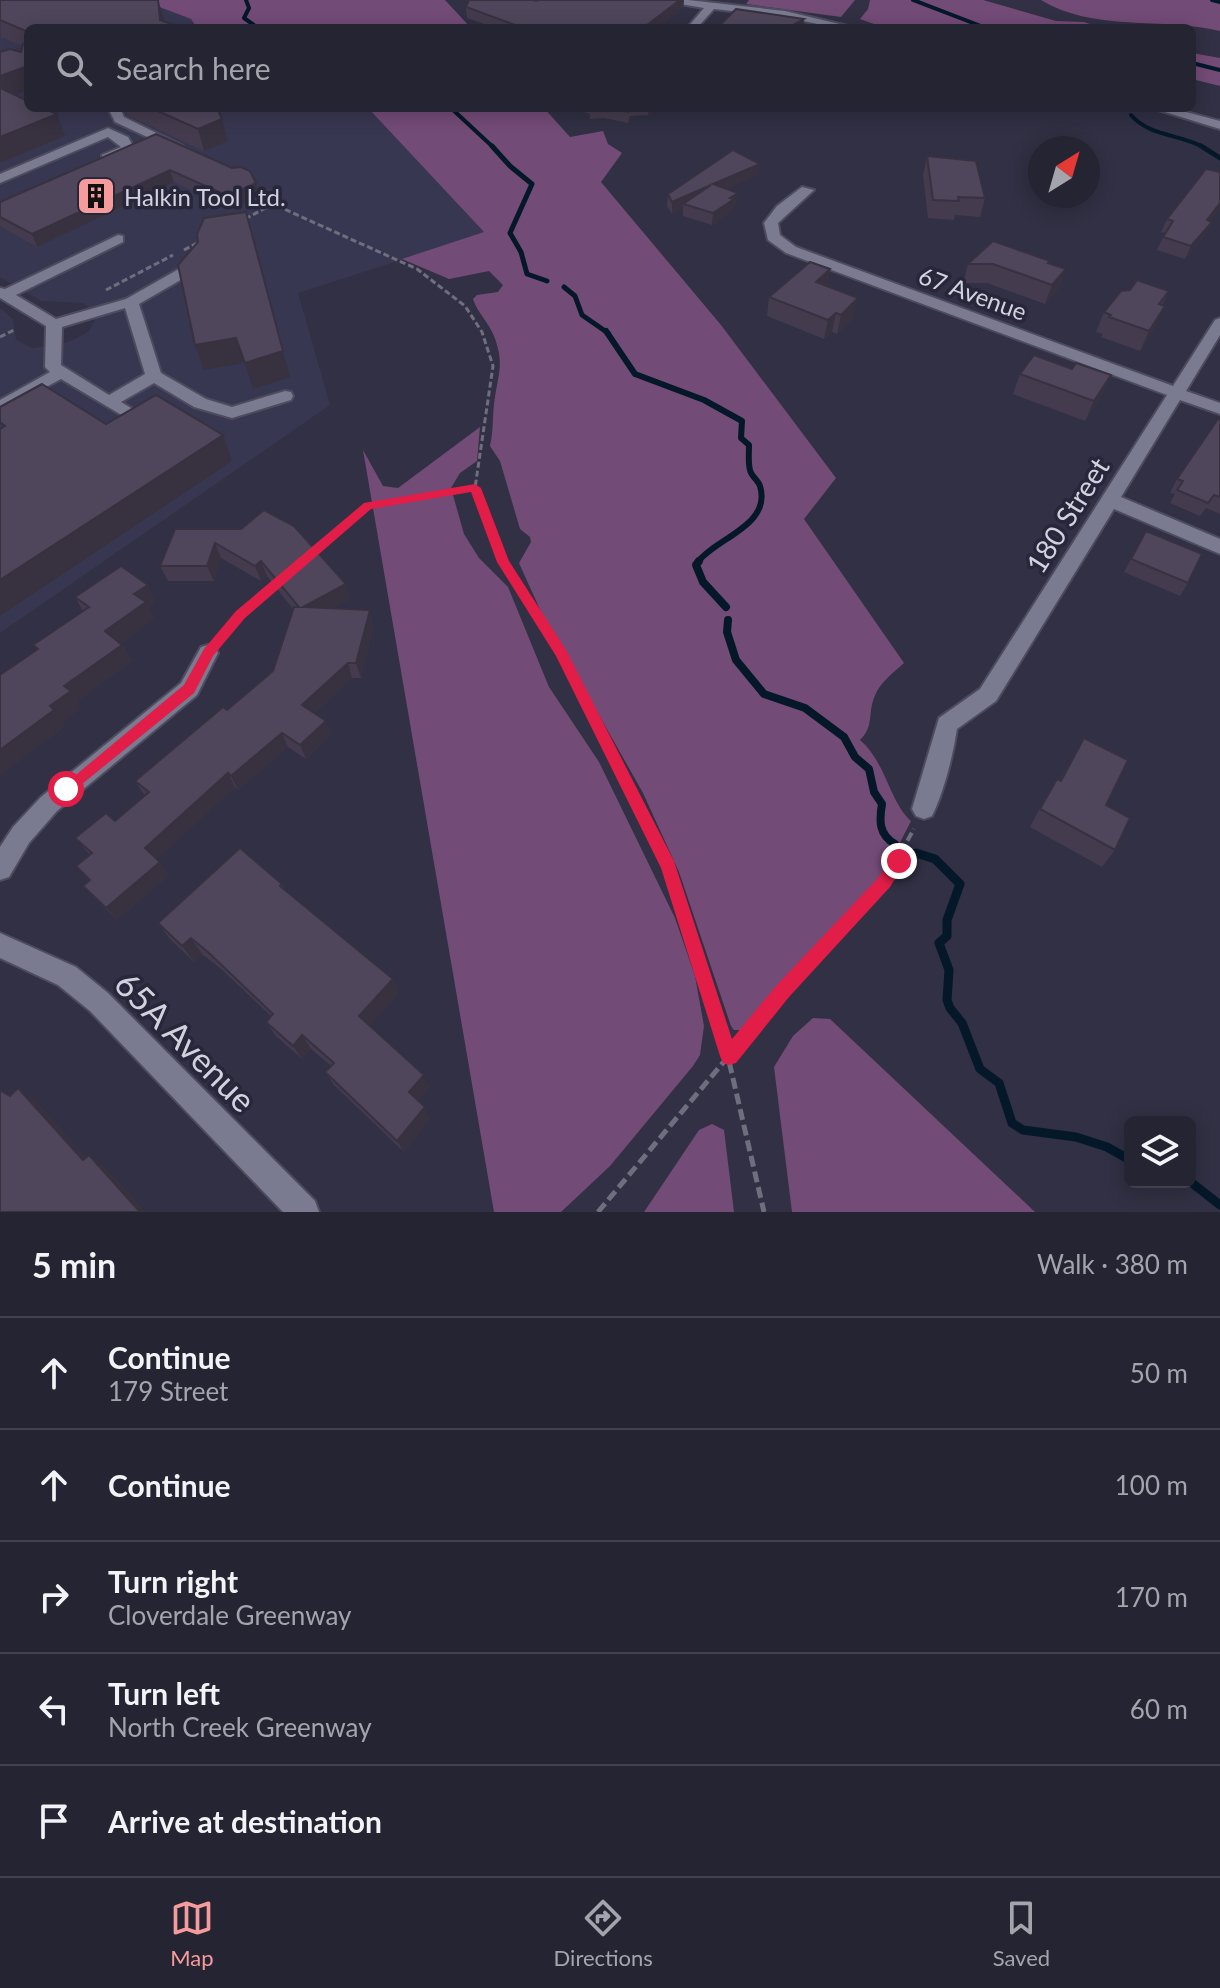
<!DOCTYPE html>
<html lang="en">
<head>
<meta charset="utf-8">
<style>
	:root { --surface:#252433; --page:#31303f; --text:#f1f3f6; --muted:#a3a4ac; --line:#42414e; --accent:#f59b9b }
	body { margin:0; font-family:Lato,sans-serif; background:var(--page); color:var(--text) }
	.controls { position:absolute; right:24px; bottom:24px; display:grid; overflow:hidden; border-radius:12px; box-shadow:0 4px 20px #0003 }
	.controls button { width:72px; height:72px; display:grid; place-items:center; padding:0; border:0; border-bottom:2px solid var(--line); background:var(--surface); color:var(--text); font:40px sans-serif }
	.compass { position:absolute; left:1028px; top:136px; width:72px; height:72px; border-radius:50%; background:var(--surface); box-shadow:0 4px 20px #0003; rotate:37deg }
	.stop { position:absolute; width:24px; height:24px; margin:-18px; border:6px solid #e11d48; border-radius:50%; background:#fff }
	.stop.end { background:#e11d48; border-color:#fff; box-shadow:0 2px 8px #0008 }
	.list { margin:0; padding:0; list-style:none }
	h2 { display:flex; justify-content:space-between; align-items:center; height:104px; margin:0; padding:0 32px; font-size:34px }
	h2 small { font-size:26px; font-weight:400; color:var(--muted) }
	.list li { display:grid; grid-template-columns:52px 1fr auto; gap:24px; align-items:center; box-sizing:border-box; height:112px; padding:0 32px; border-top:2px solid var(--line) }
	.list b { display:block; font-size:30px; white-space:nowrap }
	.list p { margin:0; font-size:26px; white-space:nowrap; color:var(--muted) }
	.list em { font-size:26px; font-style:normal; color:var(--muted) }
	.icon { flex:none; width:44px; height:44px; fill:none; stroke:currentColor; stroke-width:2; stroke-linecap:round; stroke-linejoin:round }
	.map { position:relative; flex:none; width:1220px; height:1212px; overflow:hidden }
	.search { position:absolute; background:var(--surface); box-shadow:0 4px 20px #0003; left:24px; right:24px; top:24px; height:88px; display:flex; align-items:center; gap:20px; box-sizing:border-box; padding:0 28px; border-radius:12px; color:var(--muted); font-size:30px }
	.sheet { height:664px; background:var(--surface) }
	nav { display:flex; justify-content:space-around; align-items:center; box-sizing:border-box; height:112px; border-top:2px solid var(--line); background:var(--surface); font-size:22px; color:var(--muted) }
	nav a { display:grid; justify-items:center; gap:4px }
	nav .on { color:var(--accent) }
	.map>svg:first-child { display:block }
	.built { fill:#383751 }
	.green { fill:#734b77 }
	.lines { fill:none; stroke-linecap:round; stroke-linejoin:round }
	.stream-far4 { stroke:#04182a; stroke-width:4 }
	.stream-far3 { stroke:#04182a; stroke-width:5 }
	.stream-far2 { stroke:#04182a; stroke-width:6 }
	.stream-far1 { stroke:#04182a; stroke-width:8 }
	.stream { stroke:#04182a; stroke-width:9 }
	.minor-casing { stroke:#4d4b5d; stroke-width:4 }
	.path-far2 { stroke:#6f6e7f; stroke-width:3; stroke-dasharray:6 3; stroke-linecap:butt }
	.path-far1 { stroke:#6f6e7f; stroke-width:4; stroke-dasharray:9 4; stroke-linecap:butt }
	.path { stroke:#6f6e7f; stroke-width:5; stroke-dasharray:11 5; stroke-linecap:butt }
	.minor { fill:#7a7a91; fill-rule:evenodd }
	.wall { fill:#443c4e }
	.shaded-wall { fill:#373140 }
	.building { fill:#4f465b; stroke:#373140; stroke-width:2 }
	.route { fill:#e11d48 }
	.labels { text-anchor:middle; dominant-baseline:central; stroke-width:7; stroke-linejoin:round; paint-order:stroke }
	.far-poi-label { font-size:24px; fill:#d2d2df; stroke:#27263a; text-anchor:start }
	.far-street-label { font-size:24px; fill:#d2d2df; stroke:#27263a }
	.street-label { font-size:28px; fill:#d2d2df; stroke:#27263a }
	.near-street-label { font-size:34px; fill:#d2d2df; stroke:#27263a }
</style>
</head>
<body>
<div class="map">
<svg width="1220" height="1212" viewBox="0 0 1220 1212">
	<rect width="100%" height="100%" fill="#313044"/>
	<!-- built -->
	<polygon class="built" points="0,0 141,0 191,19 197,28 28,28 28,108 368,108 485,233 298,293 330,405 0,633 0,308 13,319 16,340 32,348 54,346 73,340 88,332 95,320 90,308 82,303 41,301 0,277"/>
	<!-- green -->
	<g class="green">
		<polygon points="141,0 445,0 471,28 197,28 191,19"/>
		<polygon points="749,0 855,0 841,17 746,4"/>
		<polygon points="870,0 983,0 1056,21 1084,22 1102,28 885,28 860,19 868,9"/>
		<path d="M1041,0H1220V31C1163,17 1093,32 1041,0Z"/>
		<polygon points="1192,53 1220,58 1220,86 1192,79"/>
		<path d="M368,108H544L570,137L603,131L608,144L622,153L601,182L721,325L836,478L804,519L904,663C893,673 879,683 874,698C868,713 874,727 860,740C886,762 889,801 911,821L885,872L742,1030H734L731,1026L679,872L643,793L542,614L519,563L531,542L530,537L520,529L500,461L490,446C494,429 492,414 495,397C499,372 504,362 494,336C489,323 477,312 473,299L477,295L498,292L503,285L489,271L449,279L402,259L484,232Z"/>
		<polygon points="480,427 477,461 460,473 451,488 464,534 479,558 508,587 549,687 599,762 675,918 695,976 704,1026 700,1055 693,1066 610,1166 561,1212 494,1212 363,450 383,486 398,488"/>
		<polygon points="813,1018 830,1019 1035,1212 792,1212 774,1067 793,1036"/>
		<polygon points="712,1124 724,1130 734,1212 644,1212 699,1130"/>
	</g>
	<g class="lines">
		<!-- stream-far4 -->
		<g class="stream-far4">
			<polyline points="246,0 249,8 244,18 258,28"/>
			<polyline points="913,0 986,28"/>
			<polyline points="1212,0 1220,2"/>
			<polyline points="1192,63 1220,70"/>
			<polyline points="451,108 494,148"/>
			<path d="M1131,115C1150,137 1181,134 1205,148"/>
		</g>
		<!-- stream-far3 -->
		<g class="stream-far3">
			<polyline points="492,146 510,166 532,184 510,233 521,252 527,274 547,281"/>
			<polyline points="1201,146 1220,158"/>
			<polyline points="564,287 575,296 582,315 608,333"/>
		</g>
		<!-- stream-far2 -->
		<path class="stream-far2" d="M606,331L635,374L704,400L742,421L741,438L749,445C749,453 748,463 750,470C751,476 758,480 760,486C772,526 715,538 697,563"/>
		<!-- stream-far1 -->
		<g class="stream-far1">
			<polyline points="699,561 696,565 703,582 726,607"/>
			<path d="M728,620L727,632L736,660L764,694L805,708L844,737L855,757L869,769L874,792L882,804C879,821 879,835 895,844"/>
		</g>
		<!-- stream -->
		<g class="stream">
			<polyline points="916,853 935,859 960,884 947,920 947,936 939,943 949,970 947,1000 950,1008 962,1023 980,1069 999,1083 1012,1123 1023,1130 1076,1137 1107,1147 1130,1160"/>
			<polyline points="1192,1183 1220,1205"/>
		</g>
		<!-- minor casing -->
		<g class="minor-casing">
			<g id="minor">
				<polygon points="657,0 688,0 785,11 856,28 836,28 785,17 714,9 697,28 687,28 704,8"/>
				<polygon points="108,108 120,108 124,117 183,146 173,149 115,122"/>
				<polygon points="1152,108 1171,108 1220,121 1220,129"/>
				<polygon points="108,128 128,137 134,148 132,151 110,161 102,161 102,155 121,147 108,137 0,183 0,174"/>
				<path d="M802,187L814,190L778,223L780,235L796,247L1173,386L1215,320L1220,318V335L1186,391L1220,403V414L1180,400L1121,497L1220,539V554L1114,509L996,701L957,729C953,755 944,792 932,816L924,819L916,816L912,809L939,718L980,689L1167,395L786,253L768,240L764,223L777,206Z"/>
				<path d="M118,235L123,236V242L16,295L56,319L126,299L193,261H203V267L139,304L161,373L206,399L232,407L285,391L291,392L293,396L291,400L232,418L194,407L154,383L121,402L151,420L153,424L145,429L61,379L0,412V400L50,372L45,367L46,326L0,298V288L5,289ZM125,308L145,374L109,395L61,365L62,327Z"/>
				<polygon points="208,645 215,647 218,653 197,695 57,811 29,843 9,877 0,880 0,847 13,827 41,797 181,683 201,647"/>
				<polygon points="0,933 76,967 108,993 315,1201 319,1212 283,1212 90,1011 58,985 0,958"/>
			</g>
		</g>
		<!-- path-far2 -->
		<g class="path-far2">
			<polyline points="245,219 273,204 417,269 465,306 482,332 493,366 475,488 504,563"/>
			<polyline points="184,250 201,241"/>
			<polyline points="106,290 173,255"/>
			<polyline points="0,337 14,330"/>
			<polyline points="314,552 368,506 475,488"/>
		</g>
		<!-- path-far1 -->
		<g class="path-far1">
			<polyline points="503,561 561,653 660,852"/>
			<polyline points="220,639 241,614 277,584"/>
			<polyline points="901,852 914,829"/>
		</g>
		<!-- path -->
		<g class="path">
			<polyline points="659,850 718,1014 764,1212"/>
			<polyline points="598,1212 783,991 884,882 902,850"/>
		</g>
		<!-- minor -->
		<use href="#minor" class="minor"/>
	</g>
	<!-- wall -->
	<g class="wall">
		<polygon points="0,0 164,18 28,28 28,90 15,95 65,136 0,163 0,52 21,52 22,46 1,37"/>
		<polygon points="469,0 684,0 683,8 657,28 495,28 467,18 466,7"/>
		<polygon points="124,108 217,108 222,119 228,141 204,151 127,115"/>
		<polygon points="572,108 660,108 648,115 630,116 628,123 604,118 590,119 590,114"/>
		<polygon points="156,134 256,183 259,195 232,209 174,182 37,247 0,226 0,202"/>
		<polygon points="927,156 985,198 980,217 955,215 954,220 928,218 923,175"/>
		<polygon points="760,164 758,175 727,189 736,204 733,207 733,211 712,225 683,216 683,209 672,214 667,206 668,194"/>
		<polygon points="1220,209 1210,221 1206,234 1185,259 1157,250 1165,233 1161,232 1167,219"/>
		<polygon points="968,264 1049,264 1066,269 1059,288 1045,304 987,283 963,283"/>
		<polygon points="830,269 827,286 854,317 837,334 832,332 824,339 767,316 769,297"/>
		<polygon points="1169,291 1162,305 1156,325 1140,351 1101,337 1103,334 1096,332 1104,312"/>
		<polygon points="1072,369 1111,375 1102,395 1085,421 1013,394 1020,374"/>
		<polygon points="1220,419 1220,514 1206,508 1200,516 1170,503 1175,494 1170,493 1177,479"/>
		<polygon points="175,529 346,584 350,599 333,608 374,625 361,678 352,678 314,713 326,721 331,735 306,759 288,747 238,790 235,787 157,859 169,875 117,920 94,898 83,886 89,881 76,866 90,855 75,838 115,821 145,796 135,781 227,710 273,671 293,609 267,576 261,581 221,558 214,581 168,581 160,566"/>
		<polygon points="1146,531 1188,583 1180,596 1124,572"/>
		<polygon points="75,597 156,602 148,607 154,619 121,643 132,661 77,701 81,708 62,722 65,726 0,775 0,675 37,650 33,645 83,611"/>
		<polygon points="1084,738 1106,805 1115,850 1102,867 1030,827 1046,797 1057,779 1060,780"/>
		<polygon points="282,884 285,890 393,979 399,993 370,1026 430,1087 418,1101 430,1119 404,1152 334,1085 325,1072 331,1066 311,1049 302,1059 276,1036 266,1022 271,1016 220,968 202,954 194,962 170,939 158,923"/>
	</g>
	<!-- shaded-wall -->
	<g class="shaded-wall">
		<polygon points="158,0 164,18 165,28 160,20"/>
		<polygon points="680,0 684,0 683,8 657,28 643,28"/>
		<polygon points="804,19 803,28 795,24"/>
		<polygon points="28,66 28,90 0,101 0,76"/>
		<polygon points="648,108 660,108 648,115"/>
		<polygon points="57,114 65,136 0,163 0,137"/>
		<polygon points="222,119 228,141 204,151 198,129"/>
		<polygon points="760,164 758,175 713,196 713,184"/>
		<polygon points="170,170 174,182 37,247 32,234"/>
		<polygon points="256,183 259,195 232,209 228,196"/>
		<polygon points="711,185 683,204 683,209 672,214 672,202"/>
		<polygon points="738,193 736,204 733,207 733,211 712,225 713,213"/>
		<polygon points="1220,203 1220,209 1201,233 1207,220"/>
		<polygon points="246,212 290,377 253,389 245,363"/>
		<polygon points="1212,222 1206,234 1185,259 1191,246"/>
		<polygon points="830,269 827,288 816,282"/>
		<polygon points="1066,269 1059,288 1045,304 1052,285"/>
		<polygon points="858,298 854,317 837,334 841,315"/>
		<polygon points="1165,306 1156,325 1140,351 1149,331"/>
		<polygon points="836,313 832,332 824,339 828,320"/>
		<polygon points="236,338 244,363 204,370 195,345"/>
		<polygon points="1111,375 1102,395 1085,421 1094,401"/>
		<polygon points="223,435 232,461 0,616 0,580"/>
		<polygon points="215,543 221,558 214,581 207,566"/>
		<polygon points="261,561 267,576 261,581 255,566"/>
		<polygon points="346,584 350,599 308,622 303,607"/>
		<polygon points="148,585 156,602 148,607 154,619 115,648 105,631 134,594"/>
		<polygon points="370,610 374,625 361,678 356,663"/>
		<polygon points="122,645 132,661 77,701 81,708 62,722 65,726 0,775 0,750 50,706 64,686"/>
		<polygon points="348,663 352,678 307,719 302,705"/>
		<polygon points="326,721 331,735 306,759 300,745"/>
		<polygon points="282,733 288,747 238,790 231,776"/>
		<polygon points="228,773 235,787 155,861 145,848"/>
		<polygon points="160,862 169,875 117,920 106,908"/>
		<polygon points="191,938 202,954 194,962 182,946"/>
		<polygon points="393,979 399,993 367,1030 359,1016"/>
		<polygon points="302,1035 311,1049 302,1059 293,1046"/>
		<polygon points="424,1075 430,1087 415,1105 409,1092"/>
		<polygon points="18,1088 36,1101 100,1171 83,1160"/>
		<polygon points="425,1107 430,1119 404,1152 397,1141"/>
		<polygon points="89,1155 105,1166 146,1212 140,1212"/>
	</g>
	<!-- building -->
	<g class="building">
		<polygon points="0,0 158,0 160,20 183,28 28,28 28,32 0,20"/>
		<polygon points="469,0 534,0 536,1 538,0 680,0 643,28 514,28 515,25 466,7"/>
		<polygon points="736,9 804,19 795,24 810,28 717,28"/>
		<polygon points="28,42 28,66 0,76 0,52 10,49 21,52 23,44"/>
		<polygon points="0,88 28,101 28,108 43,108 57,114 0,137"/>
		<polygon points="151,108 217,108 222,119 198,129"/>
		<polygon points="612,108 629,108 628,112"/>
		<polygon points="156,134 232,168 241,167 250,171 256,183 228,196 170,170 32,234 0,217 0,202"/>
		<polygon points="733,150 760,164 713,184 738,193 730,198 734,199 713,213 683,204 711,185 672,202 668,194"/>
		<polygon points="927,156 976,161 985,198 958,197 959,201 933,200"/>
		<polygon points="1206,169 1220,172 1220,203 1207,220 1212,222 1191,246 1163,237 1173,221 1167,219"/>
		<polygon points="246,212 283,351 245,363 236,338 195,345 178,265 198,242 197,234 204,218"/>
		<polygon points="993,241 1050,261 1048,263 1066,269 1052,285 993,264 968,264"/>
		<polygon points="810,262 830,269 816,282 858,298 841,315 836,313 828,320 769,297"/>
		<polygon points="1137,280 1169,291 1159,304 1165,306 1149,331 1109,317 1111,315 1104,312 1121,291 1130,290"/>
		<polygon points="1034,355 1072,369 1076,363 1111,375 1094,401 1020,374"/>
		<polygon points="42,384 106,424 156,395 223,435 0,580 0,429 5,426 0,422 0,407"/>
		<polygon points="1218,419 1220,419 1220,497 1214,495 1208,503 1177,490 1183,481 1177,479"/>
		<polygon points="264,510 294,526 346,584 303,607 370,610 356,663 348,663 302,705 326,721 300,745 282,733 231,776 228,773 145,848 160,862 106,908 83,886 90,880 76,866 92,853 75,838 106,813 115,821 149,792 135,781 223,707 227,710 273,671 294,607 299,607 261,561 255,566 215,543 207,566 160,566 175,529 241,529"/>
		<polygon points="1146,531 1202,554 1188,583 1131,559"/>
		<polygon points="121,566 148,585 134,594 146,602 105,631 122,645 64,686 71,691 50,706 54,710 0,750 0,675 38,649 33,645 89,607 75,597"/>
		<polygon points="1084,738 1128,760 1106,805 1130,818 1115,850 1040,809 1057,779 1061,781"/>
		<polygon points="240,848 282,884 280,886 393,979 359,1016 424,1075 409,1092 425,1107 397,1141 325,1072 334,1063 302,1035 293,1046 266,1022 273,1014 209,953 191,938 182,946 158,923"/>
		<polygon points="18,1088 83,1160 89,1155 140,1212 0,1212 0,1090 10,1096"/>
	</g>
	<!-- route -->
	<polygon class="route" points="475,484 481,488 509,561 566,650 674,861 732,1039 777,985 879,877 893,856 904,856 906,861 890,887 789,997 736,1063 729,1065 723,1063 720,1056 661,868 556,656 497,562 471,492 371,509 245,618 213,656 194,693 71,793 61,793 59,789 184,685 204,649 236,611 364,503"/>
	<!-- icons -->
	<defs>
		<g id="building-square" transform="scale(2)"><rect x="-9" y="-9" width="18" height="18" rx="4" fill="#f59b9b" stroke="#27263a"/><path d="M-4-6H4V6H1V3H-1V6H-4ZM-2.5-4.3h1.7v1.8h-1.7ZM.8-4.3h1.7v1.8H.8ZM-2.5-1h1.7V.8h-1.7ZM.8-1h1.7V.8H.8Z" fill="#111"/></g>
	</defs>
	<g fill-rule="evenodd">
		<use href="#building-square" x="96" y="196"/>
	</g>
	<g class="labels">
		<!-- far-poi labels -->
		<g class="far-poi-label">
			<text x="124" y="196">Halkin Tool Ltd.</text>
		</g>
		<!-- far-street labels -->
		<g class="far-street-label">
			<text transform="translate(973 293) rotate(20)">67 Avenue</text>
		</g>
		<!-- street labels -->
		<g class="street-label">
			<text transform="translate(1067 515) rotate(-58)">180 Street</text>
		</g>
		<!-- near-street labels -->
		<g class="near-street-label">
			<text transform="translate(186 1041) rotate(45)">65A Avenue</text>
		</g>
	</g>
</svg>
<div class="controls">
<button><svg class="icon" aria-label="layers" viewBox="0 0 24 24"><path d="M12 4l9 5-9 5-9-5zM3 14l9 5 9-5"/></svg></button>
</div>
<svg class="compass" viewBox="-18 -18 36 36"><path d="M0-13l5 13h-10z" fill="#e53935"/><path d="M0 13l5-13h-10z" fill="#a3a4ac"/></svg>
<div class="stop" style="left:66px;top:789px"></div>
<div class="stop end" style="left:899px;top:861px"></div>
<div class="search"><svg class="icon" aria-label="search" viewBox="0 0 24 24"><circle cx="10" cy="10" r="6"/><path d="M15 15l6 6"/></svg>Search here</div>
</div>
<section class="sheet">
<h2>5 min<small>Walk · 380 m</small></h2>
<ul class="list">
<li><svg class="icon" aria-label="ahead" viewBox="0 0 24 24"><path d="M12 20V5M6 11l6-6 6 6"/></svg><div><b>Continue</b><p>179 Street</p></div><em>50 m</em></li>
<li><svg class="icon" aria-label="ahead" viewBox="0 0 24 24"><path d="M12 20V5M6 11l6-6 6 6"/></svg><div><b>Continue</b></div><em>100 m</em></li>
<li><svg class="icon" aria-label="right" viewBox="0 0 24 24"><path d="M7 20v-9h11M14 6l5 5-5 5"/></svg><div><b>Turn right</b><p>Cloverdale Greenway</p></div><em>170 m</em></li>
<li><svg class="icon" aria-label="left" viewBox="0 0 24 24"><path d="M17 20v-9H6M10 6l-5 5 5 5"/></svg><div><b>Turn left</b><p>North Creek Greenway</p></div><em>60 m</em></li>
<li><svg class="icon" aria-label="arrive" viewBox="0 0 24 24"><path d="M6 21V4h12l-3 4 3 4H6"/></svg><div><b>Arrive at destination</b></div></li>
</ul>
</section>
<nav>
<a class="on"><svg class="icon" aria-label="map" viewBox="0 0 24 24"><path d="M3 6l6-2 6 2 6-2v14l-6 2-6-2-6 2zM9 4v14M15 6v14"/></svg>Map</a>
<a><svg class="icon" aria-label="directions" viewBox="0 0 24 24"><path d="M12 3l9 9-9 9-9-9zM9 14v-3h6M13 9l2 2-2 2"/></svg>Directions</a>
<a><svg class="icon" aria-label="saved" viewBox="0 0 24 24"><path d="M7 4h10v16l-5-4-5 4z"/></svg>Saved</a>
</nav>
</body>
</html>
